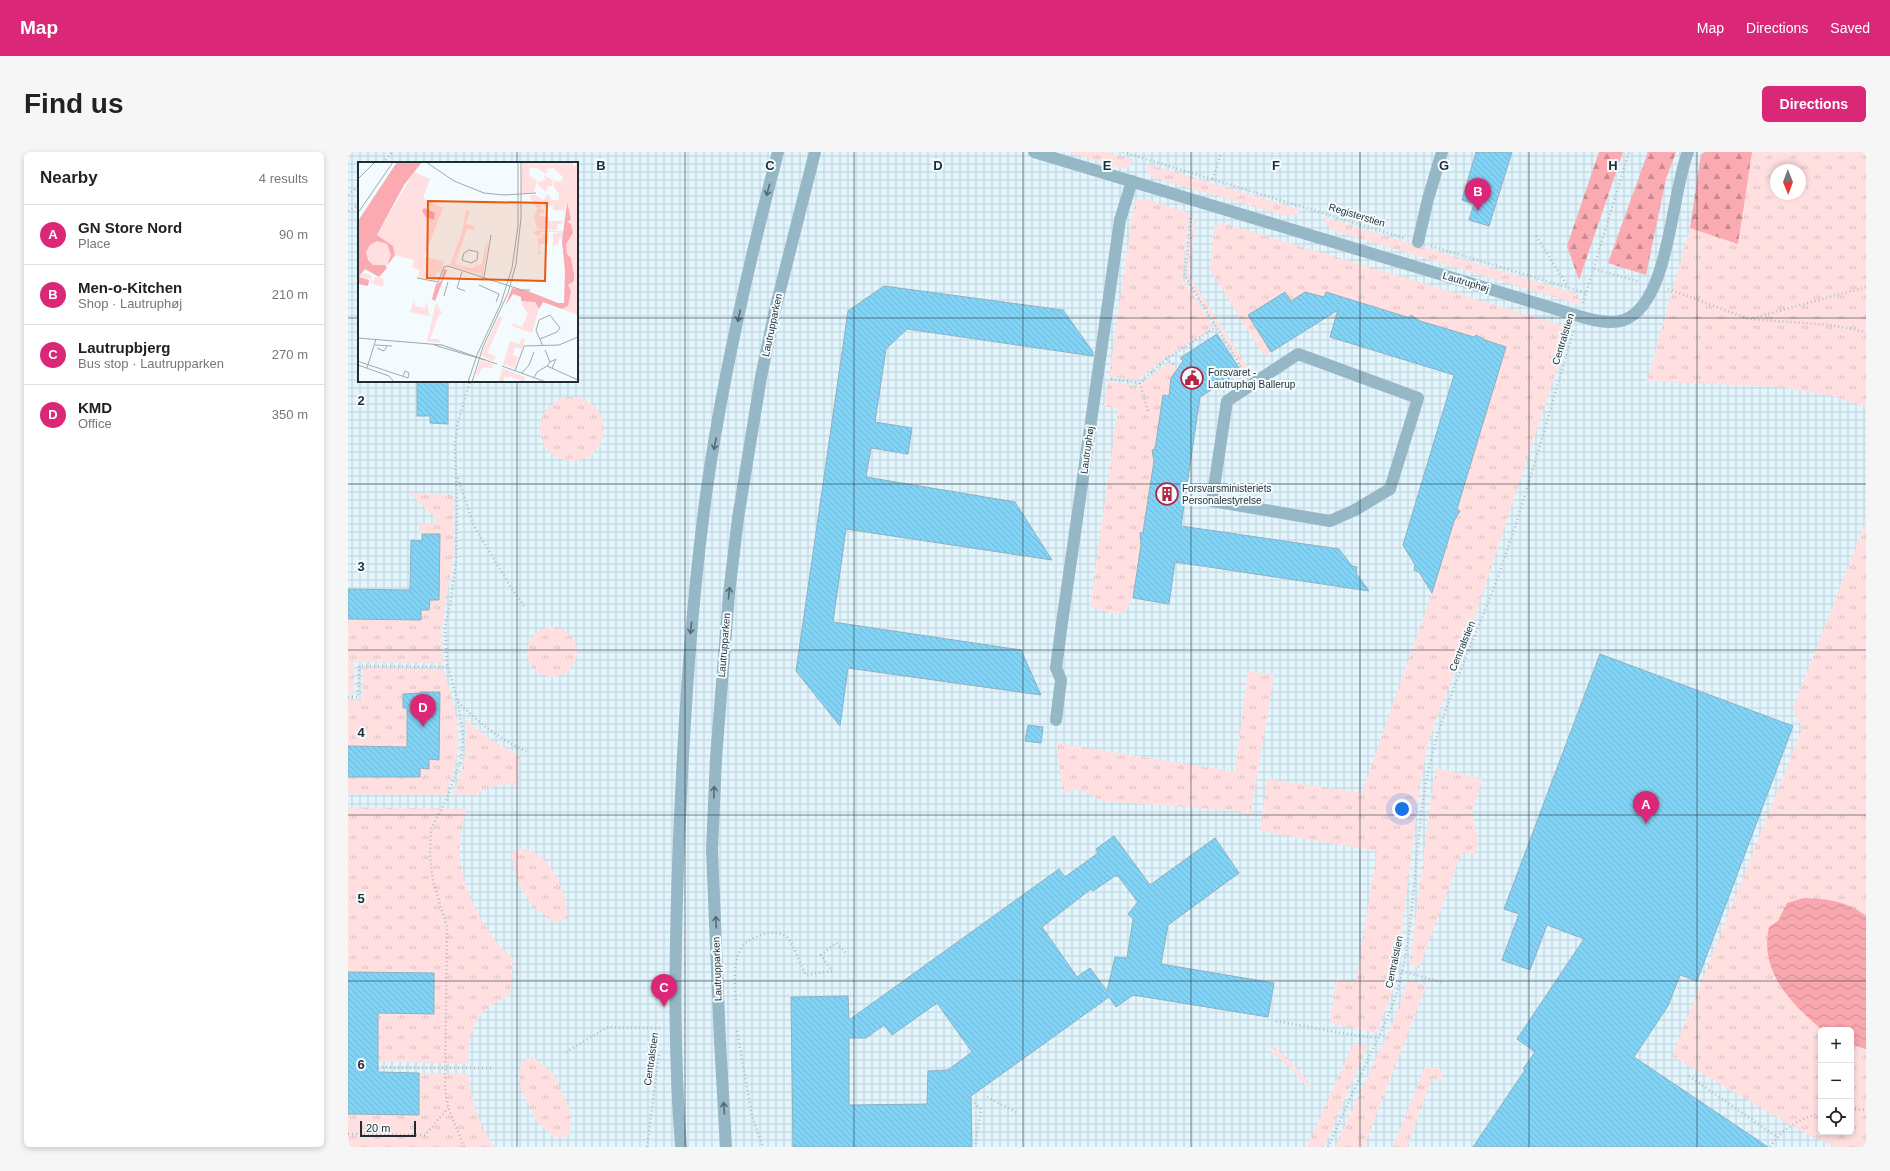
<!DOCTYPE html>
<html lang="en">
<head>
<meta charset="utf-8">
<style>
	:root { --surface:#fff; --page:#f6f6f6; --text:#222; --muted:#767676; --line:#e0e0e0; --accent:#db2777 }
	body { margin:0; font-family:Helvetica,sans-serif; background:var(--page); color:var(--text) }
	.controls { position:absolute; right:12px; bottom:12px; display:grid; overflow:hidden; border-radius:6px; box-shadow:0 2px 6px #0003 }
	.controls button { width:36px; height:36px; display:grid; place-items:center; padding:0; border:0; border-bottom:1px solid var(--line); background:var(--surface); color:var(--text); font:20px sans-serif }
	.compass { position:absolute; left:1422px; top:12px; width:36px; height:36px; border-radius:50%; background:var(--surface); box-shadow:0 2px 6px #0003; rotate:179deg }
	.scale { position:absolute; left:12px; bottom:10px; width:56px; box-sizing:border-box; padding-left:4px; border:2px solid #1f2d33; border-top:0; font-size:11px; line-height:14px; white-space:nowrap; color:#1f2d33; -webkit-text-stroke:3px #f4fbfe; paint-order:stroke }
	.you { position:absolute; left:1054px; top:657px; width:14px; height:14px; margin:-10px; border:3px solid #fff; border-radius:50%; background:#1a73e8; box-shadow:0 0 0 6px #1a73e833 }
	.badge { display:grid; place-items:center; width:26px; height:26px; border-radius:50%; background:var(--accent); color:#fff; font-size:13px; font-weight:700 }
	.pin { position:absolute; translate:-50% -33px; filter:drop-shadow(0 1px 2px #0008) }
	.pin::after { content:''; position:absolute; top:21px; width:14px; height:12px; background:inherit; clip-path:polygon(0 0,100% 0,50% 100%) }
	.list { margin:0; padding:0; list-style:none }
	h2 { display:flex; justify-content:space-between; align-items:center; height:52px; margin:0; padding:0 16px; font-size:17px }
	h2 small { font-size:13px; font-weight:400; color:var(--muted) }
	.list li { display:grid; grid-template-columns:26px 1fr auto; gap:12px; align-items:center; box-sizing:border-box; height:60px; padding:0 16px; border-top:1px solid var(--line) }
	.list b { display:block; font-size:15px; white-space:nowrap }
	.list p { margin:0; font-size:13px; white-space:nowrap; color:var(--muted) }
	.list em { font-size:13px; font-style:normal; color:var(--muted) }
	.icon { flex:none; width:22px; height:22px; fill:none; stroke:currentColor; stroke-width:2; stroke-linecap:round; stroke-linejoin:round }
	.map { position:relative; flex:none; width:1518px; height:995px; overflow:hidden; border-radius:6px }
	header { display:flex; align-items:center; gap:24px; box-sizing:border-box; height:56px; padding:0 20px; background:var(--accent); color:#fff }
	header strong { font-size:19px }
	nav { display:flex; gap:22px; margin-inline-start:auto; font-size:14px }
	.intro { display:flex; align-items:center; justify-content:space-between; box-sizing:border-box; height:96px; padding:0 24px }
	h1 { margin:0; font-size:28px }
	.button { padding:10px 18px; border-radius:6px; background:var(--accent); color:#fff; font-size:14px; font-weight:700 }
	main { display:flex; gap:24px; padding:0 24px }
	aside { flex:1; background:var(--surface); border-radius:6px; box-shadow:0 2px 6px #0003 }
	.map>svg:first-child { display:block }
	.industrial { fill:url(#industrial-grid); fill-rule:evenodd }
	.grass { fill:url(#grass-tufts); fill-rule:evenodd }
	.forest { fill:url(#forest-firs) }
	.water { fill:url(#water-waves) }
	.building { fill:url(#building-back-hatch); stroke:#8eb0c0; fill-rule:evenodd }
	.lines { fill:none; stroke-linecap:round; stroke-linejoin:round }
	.path { stroke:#b3bcc0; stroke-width:2.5; stroke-dasharray:1 3; stroke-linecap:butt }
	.minor { stroke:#95b7c6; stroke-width:12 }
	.oneway { stroke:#546b75 }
	.grid { fill:none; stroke:#1f2d33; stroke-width:1; stroke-opacity:0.55 }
	.labels { text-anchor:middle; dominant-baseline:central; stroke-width:4; stroke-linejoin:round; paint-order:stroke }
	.street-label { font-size:10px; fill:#1f2d33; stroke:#f4fbfe }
	.poi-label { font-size:10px; fill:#1f2d33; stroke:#f4fbfe; text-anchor:start }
	.inset-road { fill:none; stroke:#9fa9ad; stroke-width:1 }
	.view { fill:#e8590c; fill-opacity:0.15; stroke:#e8590c; stroke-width:2 }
	.inset-edge { fill:none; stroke:#1f2d33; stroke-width:2 }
	.grid-label { font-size:13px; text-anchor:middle; font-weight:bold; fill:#1f2d33; stroke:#f4fbfe; stroke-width:4; stroke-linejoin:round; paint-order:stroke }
</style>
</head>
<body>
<header>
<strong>Map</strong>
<nav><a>Map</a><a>Directions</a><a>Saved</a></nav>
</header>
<div class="intro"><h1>Find us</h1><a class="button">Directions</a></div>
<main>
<aside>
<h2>Nearby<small>4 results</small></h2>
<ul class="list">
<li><span class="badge">A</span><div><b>GN Store Nord</b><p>Place</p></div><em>90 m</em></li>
<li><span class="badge">B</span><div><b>Men-o-Kitchen</b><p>Shop · Lautruphøj</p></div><em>210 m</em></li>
<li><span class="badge">C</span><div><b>Lautrupbjerg</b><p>Bus stop · Lautrupparken</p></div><em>270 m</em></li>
<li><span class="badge">D</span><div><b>KMD</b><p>Office</p></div><em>350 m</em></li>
</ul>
</aside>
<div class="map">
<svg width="1518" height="995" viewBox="0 0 1518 995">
	<defs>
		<pattern id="industrial-grid" width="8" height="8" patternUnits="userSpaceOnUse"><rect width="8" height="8" fill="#e2f4fc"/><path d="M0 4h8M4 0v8" fill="none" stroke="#c1d2d8"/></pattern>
		<pattern id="grass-tufts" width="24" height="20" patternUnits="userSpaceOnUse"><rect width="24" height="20" fill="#ffdfe0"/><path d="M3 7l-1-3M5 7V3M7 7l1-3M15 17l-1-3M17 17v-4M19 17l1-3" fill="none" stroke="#dac0c1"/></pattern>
		<pattern id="forest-firs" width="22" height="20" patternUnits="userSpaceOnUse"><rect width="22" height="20" fill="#faaab0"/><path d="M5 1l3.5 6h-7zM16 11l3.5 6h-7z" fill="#ca8b90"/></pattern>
		<pattern id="water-waves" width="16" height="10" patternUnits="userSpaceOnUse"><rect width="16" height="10" fill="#f7a7ad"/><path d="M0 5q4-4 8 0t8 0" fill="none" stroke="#d39095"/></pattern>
		<pattern id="building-back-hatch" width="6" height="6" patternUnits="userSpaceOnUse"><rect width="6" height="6" fill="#80d4f7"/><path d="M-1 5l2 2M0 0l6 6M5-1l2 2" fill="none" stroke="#6eb6d4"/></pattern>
	</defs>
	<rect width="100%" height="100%" fill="#f4fbfe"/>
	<!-- industrial -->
	<path class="industrial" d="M0,0H1518V995H97L0,962ZM11,11H229V229H11ZM1428,18H1452V42H1428ZM1473,878H1503V980H1473Z"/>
	<!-- grass -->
	<g class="grass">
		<polygon points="720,0 759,0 786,8 780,15 773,16"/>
		<path d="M1404,0H1518V255L1485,244L1432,235L1299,229L1342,76L1390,92ZM1428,18H1452V42H1428Z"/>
		<polygon points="799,12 953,58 948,62 939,64 806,26 800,21"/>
		<polygon points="796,47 841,61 834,125 865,175 814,208 788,228 761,224 786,53 789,48"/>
		<polygon points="844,64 847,71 841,123 902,219 903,224 888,234 884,230 896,222 897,219 837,124"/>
		<polygon points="975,65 1229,142 1232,149 1230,152 987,79 980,75"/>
		<polygon points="875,71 1224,176 1201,183 1222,177 1120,486 1091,559 1078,599 1071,641 1048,824 1043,844 1028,881 982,871 988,827 1008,830 1029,699 912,679 919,627 1014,641 1081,449 1106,369 1112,359 1109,357 1158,195 1137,188 1128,183 1126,185 1072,169 1064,164 1062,166 978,140 976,145 957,140 943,149 937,140 900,163 923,200 916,204 862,118 866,76"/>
		<polygon points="820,211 833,219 823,225 821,244 815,243 807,297 804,298 806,309 795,380 792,381 793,393 785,446 776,460 765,462 742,454 770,257 756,254 760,229 790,234"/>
		<circle cx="224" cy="277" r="32"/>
		<polygon points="61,341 105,343 106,400 93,481 95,511 6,510 5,542 0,542 0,467 81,457 80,448 91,448 92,383 71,382 72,372 89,371 85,364"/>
		<path d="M1518,369V995H1489L1460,983L1324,904L1454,577L1445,556ZM1473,878H1503V980H1473Z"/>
		<circle cx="204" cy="500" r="25"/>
		<path d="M15,516L95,517C111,567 118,594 97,643L0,642V625H71L72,616H81V607L91,608V540H72V547L61,542H55V556H59V595L0,594V548H14Z"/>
		<polygon points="900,519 926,523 902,665 891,659 755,649 730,637 715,641 708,591 887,620"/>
		<path d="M118,568L143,588L171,604L170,634C157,629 141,636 129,641L128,643L105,642C116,617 120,595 118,568Z"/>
		<polygon points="1089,616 1134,627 1124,662 1130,689 1127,703 1114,700 1071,816 1062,811 1084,639"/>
		<path d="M0,655L118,657C116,669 112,682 111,693C110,730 136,784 165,806L162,843C153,848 141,853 133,862C123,874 119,897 120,912L30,909V861L86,862V821L0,820Z"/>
		<path d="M173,696C177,698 184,698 188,701C207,713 220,745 219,767L205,770L184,754L169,729L163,701Z"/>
		<polygon points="1060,828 1078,834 1016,995 987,995 1047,866"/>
		<polygon points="1005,892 1020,893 976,995 959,995"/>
		<polygon points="924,894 937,904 963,932 959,935 941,915 922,899"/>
		<polygon points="185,905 206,922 223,961 222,981 217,985 206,985 188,969 173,936 171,921 174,909"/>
		<polygon points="1077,915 1092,916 1095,930 1084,926 1059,995 1045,995"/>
		<path d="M71,921L120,922C125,954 129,967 146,995H0V962H71Z"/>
	</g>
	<!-- forest -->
	<g class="forest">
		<polygon points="1251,0 1275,0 1231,128 1219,94"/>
		<polygon points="1300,0 1328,0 1318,27 1298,123 1260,111"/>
		<polygon points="1357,0 1404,0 1390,92 1342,76 1353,2"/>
	</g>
	<!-- water -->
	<path class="water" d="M1456,746C1479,747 1500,749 1518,764V897L1503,892V878H1474C1443,851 1411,820 1421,775L1430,769L1439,751Z"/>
	<!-- building -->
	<g class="building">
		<polygon points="1128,0 1164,0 1141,74 1121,68 1126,52 1114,48"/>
		<polygon points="536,134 715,158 745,200 745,204 559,177 538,197 527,270 564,276 560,302 523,296 518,325 667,350 704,408 498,377 485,470 673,498 693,543 500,516 492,574 448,519 500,159"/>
		<polygon points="937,140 943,149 957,140 976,145 978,140 1062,166 1063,163 1072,169 1126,185 1128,183 1137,188 1158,195 1109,357 1112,359 1106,369 1084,441 1071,420 1066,418 1067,413 1055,393 1106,223 982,185 990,158 923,200 900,163"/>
		<polygon points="869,182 893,219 852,245 833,374 991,397 1004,414 1009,415 1008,421 1021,439 827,410 821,452 785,446 793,393 792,381 795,380 806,309 804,298 807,297 815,243 821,244 823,226 835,209 832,206"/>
		<polygon points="69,229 100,229 100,272 82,271 82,264 69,264"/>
		<polygon points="74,382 92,382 91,448 82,448 81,458 73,458 73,468 0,467 0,437 62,438 63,388 74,389"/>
		<polygon points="1252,502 1445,574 1349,829 1332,823 1320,854 1286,905 1420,995 1125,995 1177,918 1175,917 1187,900 1169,887 1236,787 1199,773 1182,818 1154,808 1171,762 1156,757"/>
		<polygon points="72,540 92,540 91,608 81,607 81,617 72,616 72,625 0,625 0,594 59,595 59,556 55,556 55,542 72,541"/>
		<polygon points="680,573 695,575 693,591 677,589"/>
		<path d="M766,684L802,733L867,686L891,721L820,773L813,812L926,831L920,865L785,843L768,855L761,845L623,944L624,995H445L443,845L500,844L501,868L711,717L717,725L750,701L748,697ZM767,724H770L790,750L780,762L785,767L779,806L767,805L759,839L742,816L729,825L694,775L743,737L745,739ZM589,851L624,900L600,918L580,919L579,952L501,953V886H518L536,873L544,883Z"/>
		<polygon points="0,820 86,821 86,862 30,861 30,920 71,921 71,963 0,962"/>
	</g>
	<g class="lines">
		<!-- path -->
		<g class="path">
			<polyline points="775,0 1056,86"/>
			<polyline points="35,11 44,0"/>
			<polyline points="865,27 873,1"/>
			<polyline points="0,43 11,34"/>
			<polyline points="0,59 11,53"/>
			<polyline points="843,62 837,124 896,220"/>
			<polyline points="1188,84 1220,135"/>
			<polyline points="1083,94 1238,141"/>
			<polyline points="1246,117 1292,130"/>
			<polyline points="1320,137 1401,167 1482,173 1518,180"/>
			<polyline points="1235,151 1281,0"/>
			<polyline points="1405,166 1518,135"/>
			<polyline points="818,207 828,214"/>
			<polyline points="763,227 792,231 818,207 868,175"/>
			<polyline points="186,229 189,231"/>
			<polyline points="792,231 800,259"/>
			<polyline points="110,326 126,374 164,437 178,456"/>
			<polyline points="0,545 10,545 11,514 100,515"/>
			<path d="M110,550C133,573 152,587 181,601"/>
			<polyline points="1054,819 1096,831"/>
			<path d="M388,852C387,836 384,806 395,794C400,787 409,785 416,782C424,780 434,780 440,786C445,792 453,814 458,823L484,819L473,803L488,791L499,802"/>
			<polyline points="928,869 999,882 1030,886"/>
			<polyline points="389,879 404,964 415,995"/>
			<polyline points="218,900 260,875 313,876"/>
			<polyline points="30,915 144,916"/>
			<polyline points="1341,924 1429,985"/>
			<polyline points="617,943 633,957 627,995"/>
			<polyline points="639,945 670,961"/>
			<polyline points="1503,957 1518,958"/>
			<polyline points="0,982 77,983 100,956"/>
			<polyline points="116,995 100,955 97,936 99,775 85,729 82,703 83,677 98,648 113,608 115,584 110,550 99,511 97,475 102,454 108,410 109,356 107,293 110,270 122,229"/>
			<polyline points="299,995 311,902"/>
			<path d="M980,995C994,964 1009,932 1023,901C1034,878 1046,854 1052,829C1070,755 1065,677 1084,603C1101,537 1132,477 1154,413C1181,336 1202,256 1226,178"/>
			<path d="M1422,995C1434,977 1452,966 1473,961"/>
		</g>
		<!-- minor -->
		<g class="minor">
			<path d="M686,0L1231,164C1244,168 1262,173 1276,168C1322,151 1323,41 1340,0"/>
			<polyline points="1070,90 1080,47 1094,0"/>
			<polygon points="950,202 1070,246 1042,337 1007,358 982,369 864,349 879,249"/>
			<polyline points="708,568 713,528 708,516 713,478 772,68 784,29"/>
			<path d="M333,995C325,893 327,790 331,687C336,570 343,452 359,336C375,222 401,110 430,0"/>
			<polyline points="378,995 372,889 364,698 368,606 381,442 390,366 413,225 427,158 467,0"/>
		</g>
	</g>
	<!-- one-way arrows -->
	<defs><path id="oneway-shaft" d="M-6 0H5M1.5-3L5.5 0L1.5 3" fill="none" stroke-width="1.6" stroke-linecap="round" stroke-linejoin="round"/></defs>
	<g class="oneway">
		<use href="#oneway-shaft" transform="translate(420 38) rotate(105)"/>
		<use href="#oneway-shaft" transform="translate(391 164) rotate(102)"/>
		<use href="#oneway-shaft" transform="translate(367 292) rotate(100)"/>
		<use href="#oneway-shaft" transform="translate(381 441) rotate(-84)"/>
		<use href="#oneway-shaft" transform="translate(343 476) rotate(96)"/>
		<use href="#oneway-shaft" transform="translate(366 640) rotate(-88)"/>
		<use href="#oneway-shaft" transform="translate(368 770) rotate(-93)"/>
		<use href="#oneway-shaft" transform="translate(376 956) rotate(-94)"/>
	</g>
	<!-- grid -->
	<path class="grid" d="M169,0V11M337,0V995M506,0V995M675,0V995M843,0V995M1012,0V995M1181,0V995M1349,0V995M0,166H11M229,166H1518M169,229V995M0,332H1518M0,498H1518M0,663H1518M0,829H1518"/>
	<!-- icons -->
	<defs>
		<g id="civic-ring" transform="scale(1.15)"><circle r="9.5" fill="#f4fbfe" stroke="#b62444" stroke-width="1.5"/><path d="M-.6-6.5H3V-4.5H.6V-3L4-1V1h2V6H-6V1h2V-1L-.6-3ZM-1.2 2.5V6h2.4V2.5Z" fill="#b62444"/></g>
		<g id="building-ring" transform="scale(1.15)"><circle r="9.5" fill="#f4fbfe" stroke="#b62444" stroke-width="1.5"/><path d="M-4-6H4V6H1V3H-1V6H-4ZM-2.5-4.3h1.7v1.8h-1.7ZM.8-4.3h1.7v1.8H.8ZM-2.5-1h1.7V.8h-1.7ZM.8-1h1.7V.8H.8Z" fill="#b62444"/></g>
	</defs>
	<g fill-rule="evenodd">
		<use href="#civic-ring" x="844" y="226"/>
		<use href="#building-ring" x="819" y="342"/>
	</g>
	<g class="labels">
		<!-- street labels -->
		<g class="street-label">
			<text transform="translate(1009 63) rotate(17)">Registerstien</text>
			<text transform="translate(1118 130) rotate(17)">Lautruphøj</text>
			<text transform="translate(424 173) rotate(-78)">Lautrupparken</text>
			<text transform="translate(1215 187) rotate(-73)">Centralstien</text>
			<text transform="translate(739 298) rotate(-82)">Lautruphøj</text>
			<text transform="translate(376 493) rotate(-85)">Lautrupparken</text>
			<text transform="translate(1114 494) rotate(-68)">Centralstien</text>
			<text transform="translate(1046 810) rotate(-78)">Centralstien</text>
			<text transform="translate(369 817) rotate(-92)">Lautrupparken</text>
			<text transform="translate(303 907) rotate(-82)">Centralstien</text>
		</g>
		<!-- poi labels -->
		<g class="poi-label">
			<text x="860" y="220">Forsvaret -<tspan x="860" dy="12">Lautruphøj Ballerup</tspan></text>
			<text x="834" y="336">Forsvarsministeriets<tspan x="834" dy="12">Personalestyrelse</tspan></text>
		</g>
	</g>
	<!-- overview -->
	<g transform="translate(10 10)">
		<rect width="220" height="220" fill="#f4fbfe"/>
		<path d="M164,0H214L216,5L220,0V153L204,147L209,145L210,123L216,119L213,96L209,92L208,82L215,71L214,65L209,60L210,46L207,42V49L195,48V44L183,43V47L179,46L171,34L177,33L186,38L189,32L194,38H201V32L196,25V19L203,20L205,15L195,6L189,7V12L178,6H172L171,13L179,19L176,31H163ZM56,10L72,17L65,36L85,46L66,95L86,99L83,111L79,110L77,119L59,115L62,109L54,105L56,98L37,93L35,84L19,73ZM186,13L195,18L194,24H190L188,30L180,23V20L187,18ZM179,47H186V51H182V54L191,55V59H204L205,56L204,62H200L199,68L179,67L176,55ZM108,48L112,49L108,62L117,64L116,68L109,67L97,102L113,106L117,105L116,101L120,108L119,112L92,103L104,70ZM178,68L205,69L204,76H201L200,82L195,84V72L202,70H183L181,76H184V72H191L190,82H182L181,88L183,92H180V72L179,74L175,71ZM8 92a13 13 0 1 1 26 0a13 13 0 1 1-26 0ZM128,81L130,82L125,114L121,112L117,100L120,104L124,101ZM164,133L177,140L181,147L174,171L154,164L155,161L164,165L170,151L164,144ZM56,138L57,144L67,146L69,139L71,154L52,150ZM78,141L84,151L81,153L72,177H81L82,181L69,179ZM141,154L145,155L129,191L138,194L135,199L124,194V191ZM164,176L167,178L165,184L163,187L157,185L155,193L160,195L157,206L145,202L152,179L161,182ZM122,198L135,202L134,206L125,205L120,214L118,211ZM144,206L167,215L166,220L152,214L151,216L146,215V220H141Z" fill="#ffdfe0"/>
		<path d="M39,0H64L46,23L19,73L35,84L37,93L29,104L33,93L29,82L19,79L12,83L8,90L10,98L15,103H27L29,106L21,115L7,107L1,115L11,118L10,124L0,122V59ZM209,41L213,57L209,60L213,62L215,71L208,82L209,92L213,96L216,113V119L210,123L213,129L210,144L204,147L185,140L181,147L177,140L163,139V135L155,132L147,144L154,126L170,129L200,141H206L207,109L204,79ZM86,107L89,108L77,139L74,137L78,122L83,119Z" fill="#faaab0"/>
		<path d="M24,81L29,98L18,102L13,84ZM3,111L13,113L14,121L17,115L26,117L25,125L12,121L13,117L2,116Z" fill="#ffdfe0"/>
		<path d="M66,46L77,51L76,58L68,55L64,49Z" fill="#f7a7ad"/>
		<path class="inset-road" d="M68,0L96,19L126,31L146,33L178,31M0,17L17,0M0,51L35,0M111,88L120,90L119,98L113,101L104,98L106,91ZM104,110L99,126L107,129M126,115L133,73M59,116L80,120L86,105L90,104L164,128H172M121,123L141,132L138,140M86,134L90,120M0,176L84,183L139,202M182,177L199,170L202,166L192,153L181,158L179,165L178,168L180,173L185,184M17,183L34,184M76,183L127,198M19,186L26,189L29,184M187,188L192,200L189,204M0,199L2,200L50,216L51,211L47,209L45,214M192,200L198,197L194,206M0,203L31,214L36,220M144,204L188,220M9,206L18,177M157,209L166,184L201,183L220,175M164,211L171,203L176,190M176,216L179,210L189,204L220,218M110,220L119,193L143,141L154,106L160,64V0M114,220L125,185L150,131L158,102L163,56V0"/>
		<path class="view" d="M70,39L189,41L187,119L69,116Z"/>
		<rect width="220" height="220" class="inset-edge"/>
	</g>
	<g class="grid-label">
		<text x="253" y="18">B</text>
		<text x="422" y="18">C</text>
		<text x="590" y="18">D</text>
		<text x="759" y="18">E</text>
		<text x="928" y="18">F</text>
		<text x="1096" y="18">G</text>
		<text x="1265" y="18">H</text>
		<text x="13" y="253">2</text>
		<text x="13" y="419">3</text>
		<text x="13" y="585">4</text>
		<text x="13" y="751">5</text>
		<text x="13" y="917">6</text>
	</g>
</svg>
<div class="controls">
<button>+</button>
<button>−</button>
<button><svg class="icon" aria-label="locate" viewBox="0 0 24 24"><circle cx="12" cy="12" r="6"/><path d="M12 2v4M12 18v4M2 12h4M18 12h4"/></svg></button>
</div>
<svg class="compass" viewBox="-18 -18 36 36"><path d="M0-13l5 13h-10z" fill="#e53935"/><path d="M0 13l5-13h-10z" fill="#767676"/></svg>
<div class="scale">20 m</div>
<div class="you"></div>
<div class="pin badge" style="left:1298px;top:672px">A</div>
<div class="pin badge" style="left:1130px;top:59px">B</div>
<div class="pin badge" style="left:316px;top:855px">C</div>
<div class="pin badge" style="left:75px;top:575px">D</div>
</div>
</main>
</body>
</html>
